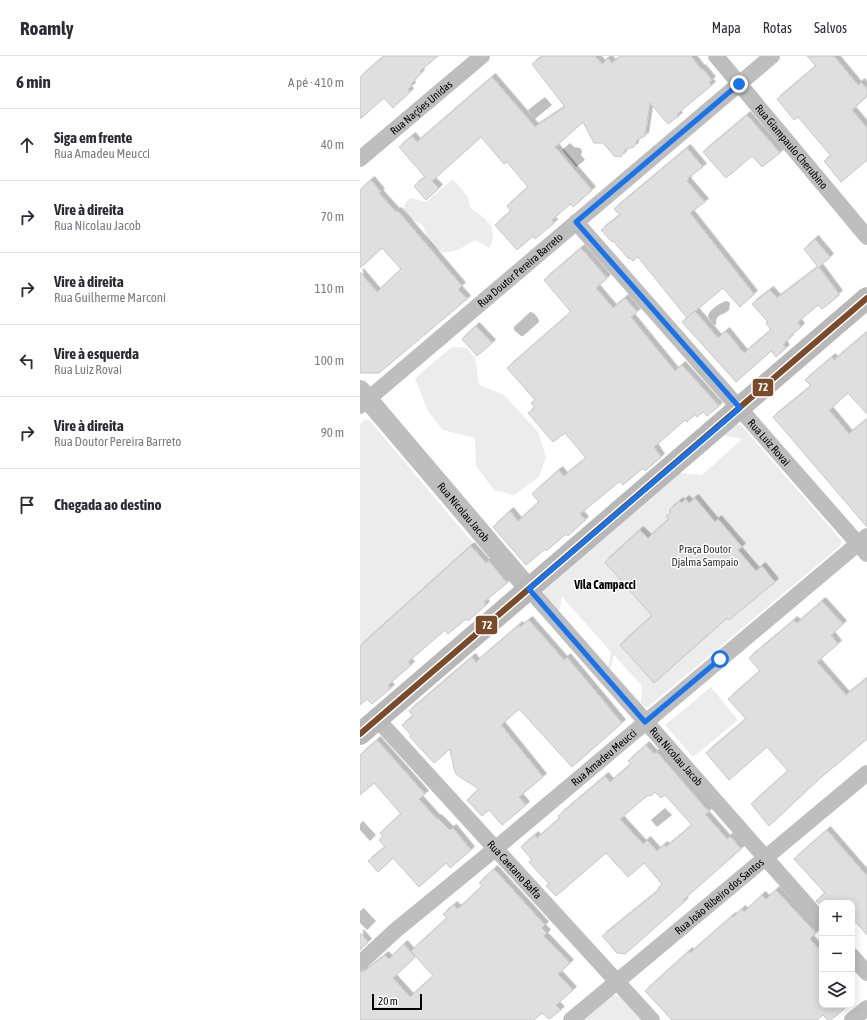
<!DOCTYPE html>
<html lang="pt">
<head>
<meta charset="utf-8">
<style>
	:root { --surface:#fff; --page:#f2f2f3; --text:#2b2b33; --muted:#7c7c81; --line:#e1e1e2 }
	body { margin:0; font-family:"Asap Condensed",sans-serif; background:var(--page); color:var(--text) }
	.controls { position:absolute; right:12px; bottom:12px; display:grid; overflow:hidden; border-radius:8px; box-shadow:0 2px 10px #0003 }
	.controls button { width:36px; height:36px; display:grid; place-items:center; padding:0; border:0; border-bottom:1px solid var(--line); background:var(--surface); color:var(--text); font:20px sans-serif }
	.scale { position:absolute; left:12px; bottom:10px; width:50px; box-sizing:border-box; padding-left:4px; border:2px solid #000; border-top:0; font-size:11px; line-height:14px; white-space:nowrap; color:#000; -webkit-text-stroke:3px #fff; paint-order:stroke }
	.stop { position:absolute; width:12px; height:12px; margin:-9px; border:3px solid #1a73e8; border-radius:50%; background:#fff }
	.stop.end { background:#1a73e8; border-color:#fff; box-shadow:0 1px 4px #0008 }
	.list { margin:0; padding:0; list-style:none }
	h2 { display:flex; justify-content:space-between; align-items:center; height:52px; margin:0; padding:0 16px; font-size:17px }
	h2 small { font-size:13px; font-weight:400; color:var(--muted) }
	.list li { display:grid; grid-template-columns:26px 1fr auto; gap:12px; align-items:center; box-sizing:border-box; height:72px; padding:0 16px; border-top:1px solid var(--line) }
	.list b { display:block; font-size:15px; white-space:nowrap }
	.list p { margin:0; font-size:13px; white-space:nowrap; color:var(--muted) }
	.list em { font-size:13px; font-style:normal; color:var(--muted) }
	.icon { flex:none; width:22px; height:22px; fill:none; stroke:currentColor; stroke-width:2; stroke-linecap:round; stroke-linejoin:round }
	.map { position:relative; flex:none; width:507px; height:964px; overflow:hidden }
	header { display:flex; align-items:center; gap:24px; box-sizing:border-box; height:56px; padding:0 20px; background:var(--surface); border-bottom:1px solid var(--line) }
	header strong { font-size:19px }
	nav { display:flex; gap:22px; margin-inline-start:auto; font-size:14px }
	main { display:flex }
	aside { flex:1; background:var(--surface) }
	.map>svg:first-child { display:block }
	.green { fill:#ececec }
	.water { fill:#bfbfbf }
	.building { fill:#dfdfdf; stroke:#c7c7c7; fill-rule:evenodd; filter:url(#shadow) }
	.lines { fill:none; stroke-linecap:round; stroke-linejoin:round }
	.minor { stroke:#bebebe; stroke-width:16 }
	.tertiary { stroke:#bebebe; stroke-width:20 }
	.secondary { stroke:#b8b8b8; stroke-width:22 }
	.bus-1-casing { stroke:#fff; stroke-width:9 }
	.bus-1 { stroke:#7a4b2a; stroke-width:6 }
	.route { stroke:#1a73e8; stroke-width:5 }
	.labels { text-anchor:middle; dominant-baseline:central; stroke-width:3; stroke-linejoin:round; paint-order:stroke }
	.street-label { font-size:11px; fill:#000; stroke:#fff }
	.park-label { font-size:11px; fill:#333; stroke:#fff }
	.neighbourhood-label { font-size:12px; font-weight:bold; fill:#000; stroke:#fff }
	.line-badge { stroke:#fff; stroke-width:1.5 }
	.badge-label { font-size:11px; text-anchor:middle; font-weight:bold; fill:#fff }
</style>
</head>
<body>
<header>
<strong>Roamly</strong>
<nav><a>Mapa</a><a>Rotas</a><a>Salvos</a></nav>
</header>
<main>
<aside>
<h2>6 min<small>A pé · 410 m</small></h2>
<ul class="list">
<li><svg class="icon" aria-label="ahead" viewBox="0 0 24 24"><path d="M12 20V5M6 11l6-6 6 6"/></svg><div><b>Siga em frente</b><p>Rua Amadeu Meucci</p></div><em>40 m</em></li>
<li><svg class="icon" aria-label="right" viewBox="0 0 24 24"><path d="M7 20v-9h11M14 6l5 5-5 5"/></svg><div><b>Vire à direita</b><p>Rua Nicolau Jacob</p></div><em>70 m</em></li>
<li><svg class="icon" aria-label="right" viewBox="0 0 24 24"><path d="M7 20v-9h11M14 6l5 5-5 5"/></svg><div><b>Vire à direita</b><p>Rua Guilherme Marconi</p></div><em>110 m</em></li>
<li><svg class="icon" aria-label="left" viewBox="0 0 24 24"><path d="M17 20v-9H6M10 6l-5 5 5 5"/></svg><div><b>Vire à esquerda</b><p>Rua Luiz Rovai</p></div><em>100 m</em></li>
<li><svg class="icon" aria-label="right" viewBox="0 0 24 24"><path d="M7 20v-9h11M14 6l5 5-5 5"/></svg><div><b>Vire à direita</b><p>Rua Doutor Pereira Barreto</p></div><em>90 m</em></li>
<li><svg class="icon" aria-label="arrive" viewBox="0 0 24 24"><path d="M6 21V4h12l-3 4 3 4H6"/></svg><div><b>Chegada ao destino</b></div></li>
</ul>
</aside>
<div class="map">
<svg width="507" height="964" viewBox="0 0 507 964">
	<defs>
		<filter id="shadow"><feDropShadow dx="3.5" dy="-3.5" stdDeviation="0" flood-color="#0004"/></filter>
	</defs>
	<rect width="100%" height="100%" fill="#fff"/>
	<!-- green -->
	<g class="green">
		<path d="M93,123L108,141L110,152C128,164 138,170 130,192L115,184C88,202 73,203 63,169L50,163L44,153L45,147L51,142L66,146Z"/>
		<polygon points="92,291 107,292 115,302 119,329 144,339 178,376 186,401 179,421 154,439 134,434 116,410 115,382 83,374 68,355 55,322"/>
		<polygon points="6,363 9,364 114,488 0,590 0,368"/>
		<polygon points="375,368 381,369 481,484 481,486 480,490 288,651 285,651 281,648 282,630 254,599 250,614 248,611 251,596 202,541 199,556 184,539 184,535 319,417 342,419 382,383 363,379"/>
		<polygon points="351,631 378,664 333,701 305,669"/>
		<polygon points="254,939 258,940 261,942 281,964 222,964 249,941"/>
	</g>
	<!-- water -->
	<g class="water">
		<polygon points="185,41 192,49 175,63 168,54"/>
		<polygon points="210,87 214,91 220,92 222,95 221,99 225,104 216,111 202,94"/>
		<path d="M366,245L369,246L370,248L369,254C362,261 356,256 356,269H354L348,261C348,255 359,247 366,245Z"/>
		<path d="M170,256C174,256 179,262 179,266L163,280H161L154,274V271Z"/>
		<polygon points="305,752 312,759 297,771 291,764"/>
		<polygon points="3,765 16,779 10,785 0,774 0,768"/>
		<polygon points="4,852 16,865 7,874 0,867 0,855"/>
	</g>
	<!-- building -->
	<g class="building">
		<polygon points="24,0 78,0 60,15 61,17 51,28 52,30 48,33 50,36 33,52 24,42 0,63 0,21"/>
		<polygon points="183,0 235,0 242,8 248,2 252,7 261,0 331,0 341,13 342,12 352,24 349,26 352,29 317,58 319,60 308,68 290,47 285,80 277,84 274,91 266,93 261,101 254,100 243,87 234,87 223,66 195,91 232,134 213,151 210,148 192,164 194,167 175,183 173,180 157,194 135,169 151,155 147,150 168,131 147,106 144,108 121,81 72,125 79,132 66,144 54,130 65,121 39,91 52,80 57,86 132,21 175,71 205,51 172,8"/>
		<polygon points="447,0 474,0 498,29 501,26 507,33 507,40 492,54 507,72 507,104 481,126 464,105 471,100 438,61 434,64 417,43 456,10"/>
		<polygon points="387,59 420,97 402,111 392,100 366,122 343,96"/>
		<polygon points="327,92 343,111 328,122 329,123 327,125 345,146 330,157 394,238 380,251 363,232 327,262 278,201 273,205 270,202 269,203 253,185 252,186 241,174 260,159 254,153"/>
		<polygon points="11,124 21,136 19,137 36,156 38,155 102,230 98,233 107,243 19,317 0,317 0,216 17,236 41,213 22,192 0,212 0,134"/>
		<polygon points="455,183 470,201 459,211 479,238 475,241 476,242 462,253 458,249 438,266 441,271 429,281 430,282 423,288 426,292 416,301 411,295 376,326 322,266 335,255 358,282 366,275 384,297 411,274 406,267 408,266 392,248 410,234 417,242 458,211 444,193"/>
		<polygon points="221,192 247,222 236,232 253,252 265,242 277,256 271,261 315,315 322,309 359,350 347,360 343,356 337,361 335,358 327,366 325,364 294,391 301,401 285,415 283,412 263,429 260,425 220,458 225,464 208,480 206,478 186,495 185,493 166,509 133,471 150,455 158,465 179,446 172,438 199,414 204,420 226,402 205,377 193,386 168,357 175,352 171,347 175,344 147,312 211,256 184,224"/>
		<polygon points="116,270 132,287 117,300 102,283"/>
		<polygon points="507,276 507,358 488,337 469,354 489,378 507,363 507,471 413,361 451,330 445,324 472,301 474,304"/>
		<polygon points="335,442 355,466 358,463 382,491 378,494 396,515 402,510 415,526 369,564 367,562 294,627 260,589 292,560 245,506 280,474 288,482 309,463 306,460 311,456 309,454 320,445 321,447 326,443 329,447"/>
		<polygon points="111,490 126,507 129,505 147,527 124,546 126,549 108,565 106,563 88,578 85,574 48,606 51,609 28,629 31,632 12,648 7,643 0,649 0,590"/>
		<polygon points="462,545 483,568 471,579 478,588 457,606 486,639 507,622 507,683 458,724 409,770 391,748 428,715 407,691 369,724 346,697 386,663 368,643 400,615 389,602 434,564 437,567"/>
		<polygon points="169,564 204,604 207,601 262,667 212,711 159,653 141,669 183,721 159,741 166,749 142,769 129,754 122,760 107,744 119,733 100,721 96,718 94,713 90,693 74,707 50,681 51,679 42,669 53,660 49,655 112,601 116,606 159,569 160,571"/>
		<polygon points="17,684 65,738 59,743 77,763 78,762 90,774 93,772 111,794 90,812 86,807 59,831 33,802 18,816 8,805 25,791 19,784 23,780 20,777 41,758 14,727 0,739 0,699"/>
		<path d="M286,689L294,698L297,696L349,756L345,758L367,783L370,780L381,793L323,844L325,845L265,898L257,897L242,880L299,834L298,832L302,828L284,807L268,821L246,797L196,840L186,830L189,828L169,806L172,804L161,791L175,779L177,782L200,762L198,760L245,720L250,726L271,708L268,705ZM295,736L301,742L305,739L332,769L306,791L304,789L297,795L287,784L283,788L260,763L283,743L289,739L291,740Z"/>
		<polygon points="467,774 507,820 507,879 492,862 492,847 458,847 456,845 465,837 434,803"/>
		<polygon points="134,813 185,869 182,872 187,877 184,880 210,907 198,918 213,934 196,949 201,954 189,963 182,957 174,964 0,964 0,916 6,914 25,899 29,903 44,888 55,901 33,922 50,941 73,920 51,895 87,862 83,858 94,849 97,853 100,851 122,830 119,827"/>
		<polygon points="416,834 456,877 450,883 462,896 462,949 488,949 471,964 468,964 463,959 457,964 312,964 285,935 329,895 330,897 372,860 373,861 382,853 384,856 402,839 406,843"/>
		<polygon points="0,877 8,886 0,894"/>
	</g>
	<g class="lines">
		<!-- minor -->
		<g class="minor">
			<path id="s1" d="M356,0L507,181"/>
			<path id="s2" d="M0,103L122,0"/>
			<path id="s3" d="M216,166L507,498"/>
			<path id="s4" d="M0,350L412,0"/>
			<path id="s5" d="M169,533L462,866"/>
			<path id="s6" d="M17,663L292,964"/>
			<polyline points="492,900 507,917"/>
			<path id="s7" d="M0,907L36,874L135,793L507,480"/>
			<path id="s8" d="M211,964L507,717"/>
			<polyline points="492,964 507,952"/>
		</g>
		<!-- tertiary -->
		<path class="tertiary" id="s9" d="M0,334L169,533"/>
		<!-- secondary -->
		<polyline class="secondary" points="0,678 507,242"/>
		<!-- bus-1 casing -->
		<g class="bus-1-casing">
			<polyline id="bus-1" points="0,678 507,242"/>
		</g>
		<!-- bus-1 -->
		<use href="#bus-1" class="bus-1"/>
	</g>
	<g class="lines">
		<!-- route -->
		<polyline class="route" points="360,603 285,666 169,533 380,352 216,166 379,28"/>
	</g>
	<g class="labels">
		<!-- street labels -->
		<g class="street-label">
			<text stroke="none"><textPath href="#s2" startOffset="80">Rua Nações Unidas</textPath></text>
			<text stroke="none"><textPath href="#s1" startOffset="118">Rua Giampaulo Cherubino</textPath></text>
			<text stroke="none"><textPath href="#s4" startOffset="210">Rua Doutor Pereira Barreto</textPath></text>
			<text stroke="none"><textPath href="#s3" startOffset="293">Rua Luiz Rovai</textPath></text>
			<text stroke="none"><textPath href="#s9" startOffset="160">Rua Nicolau Jacob</textPath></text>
			<text stroke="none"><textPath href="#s7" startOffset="319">Rua Amadeu Meucci</textPath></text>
			<text stroke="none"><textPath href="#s5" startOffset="223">Rua Nicolau Jacob</textPath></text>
			<text stroke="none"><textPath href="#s6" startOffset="204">Rua Caetano Baffa</textPath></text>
			<text stroke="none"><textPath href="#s8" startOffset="193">Rua João Ribeiro dos Santos</textPath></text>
		</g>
		<!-- park labels -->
		<g class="park-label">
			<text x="345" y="493">Praça Doutor<tspan x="345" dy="13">Djalma Sampaio</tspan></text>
		</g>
		<!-- neighbourhood labels -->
		<g class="neighbourhood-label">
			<text x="245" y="529">Vila Campacci</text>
		</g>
	</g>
	<g class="line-badge">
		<rect x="392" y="322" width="22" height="19" rx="4" fill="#7a4b2a"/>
		<rect x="115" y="559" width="23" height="20" rx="4" fill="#7a4b2a"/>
	</g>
	<g class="badge-label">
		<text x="403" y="335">72</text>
		<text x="127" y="573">72</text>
	</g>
</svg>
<div class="controls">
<button>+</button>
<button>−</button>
<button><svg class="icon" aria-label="layers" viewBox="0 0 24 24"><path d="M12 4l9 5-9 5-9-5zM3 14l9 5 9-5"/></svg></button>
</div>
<div class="scale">20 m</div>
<div class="stop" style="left:360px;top:603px"></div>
<div class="stop end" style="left:379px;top:28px"></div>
</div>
</main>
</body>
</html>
